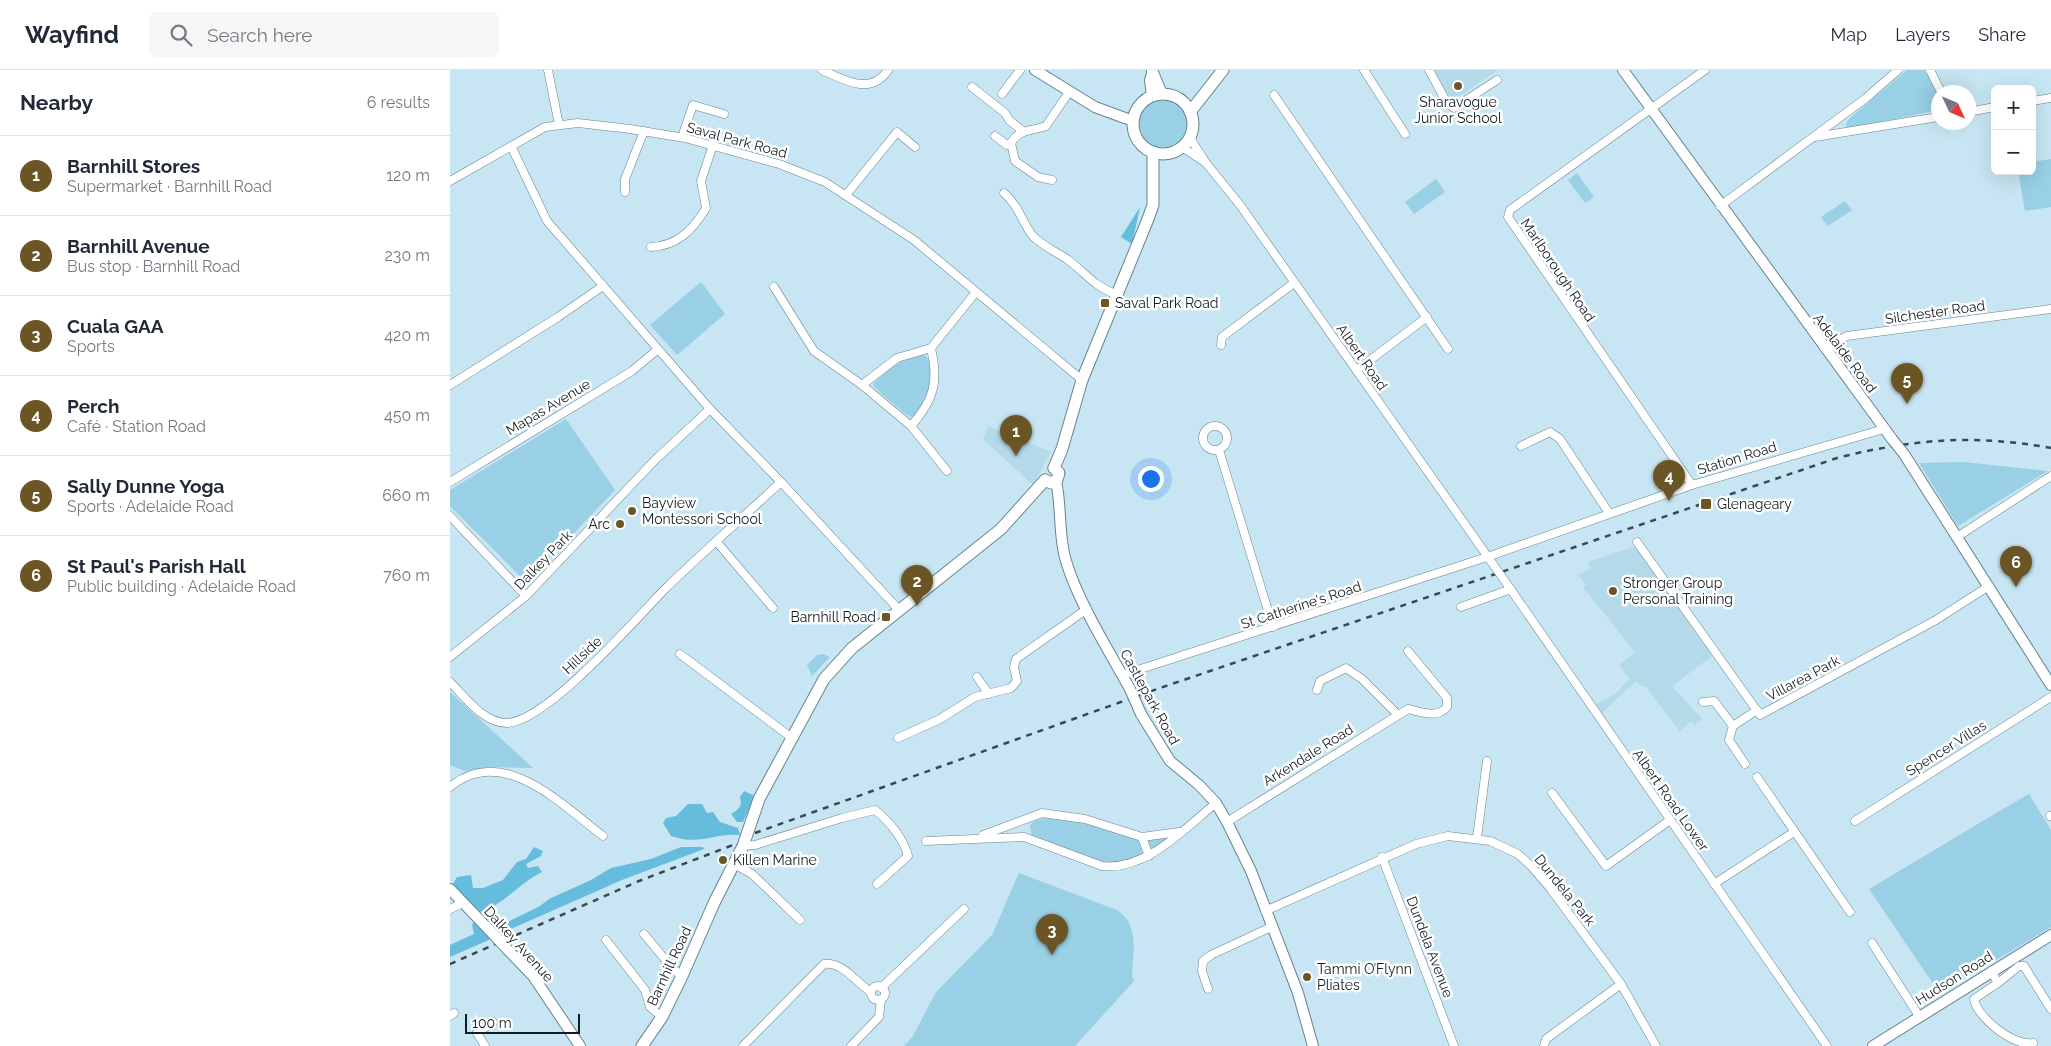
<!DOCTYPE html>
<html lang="en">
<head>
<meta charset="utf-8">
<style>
	:root { --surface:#fff; --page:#f6f6f7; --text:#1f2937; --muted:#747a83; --line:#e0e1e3; --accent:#6b5525 }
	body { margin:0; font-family:Raleway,sans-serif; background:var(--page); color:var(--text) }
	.controls { position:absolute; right:15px; top:15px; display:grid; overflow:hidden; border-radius:8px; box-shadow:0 5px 20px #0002 }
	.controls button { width:45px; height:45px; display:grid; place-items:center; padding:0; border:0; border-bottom:1px solid var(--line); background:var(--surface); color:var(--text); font:25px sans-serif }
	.compass { position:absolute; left:1481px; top:15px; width:45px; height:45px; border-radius:50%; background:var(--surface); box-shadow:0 5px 20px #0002; rotate:134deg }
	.scale { position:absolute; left:15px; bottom:12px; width:115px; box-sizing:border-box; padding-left:5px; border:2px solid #121d22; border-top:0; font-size:14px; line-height:18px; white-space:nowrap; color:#121d22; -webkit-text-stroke:4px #fff; paint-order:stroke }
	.you { position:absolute; left:700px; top:408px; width:18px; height:18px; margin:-12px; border:4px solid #fff; border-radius:50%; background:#1a73e8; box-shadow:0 0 0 8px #1a73e833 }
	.badge { display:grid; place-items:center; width:32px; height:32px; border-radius:50%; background:var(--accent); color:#fff; font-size:16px; font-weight:700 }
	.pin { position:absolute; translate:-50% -41px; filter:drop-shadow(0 1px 2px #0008) }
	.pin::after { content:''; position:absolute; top:26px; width:18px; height:15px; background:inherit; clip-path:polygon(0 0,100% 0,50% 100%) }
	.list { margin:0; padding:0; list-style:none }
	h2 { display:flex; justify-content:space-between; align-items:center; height:65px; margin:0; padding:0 20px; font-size:21px }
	h2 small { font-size:16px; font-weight:400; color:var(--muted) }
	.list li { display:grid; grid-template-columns:32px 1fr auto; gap:15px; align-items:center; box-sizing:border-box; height:80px; padding:0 20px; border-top:1px solid var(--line) }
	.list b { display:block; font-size:19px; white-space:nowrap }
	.list p { margin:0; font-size:16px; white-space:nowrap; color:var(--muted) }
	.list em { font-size:16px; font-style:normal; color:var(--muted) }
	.icon { flex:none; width:28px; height:28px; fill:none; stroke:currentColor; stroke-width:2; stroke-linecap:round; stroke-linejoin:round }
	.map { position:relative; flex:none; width:1601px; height:976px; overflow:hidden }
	header { display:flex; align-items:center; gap:30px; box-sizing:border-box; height:70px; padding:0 25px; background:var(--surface); border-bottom:1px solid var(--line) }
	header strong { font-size:24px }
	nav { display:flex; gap:28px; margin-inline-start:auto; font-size:18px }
	.search { width:350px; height:45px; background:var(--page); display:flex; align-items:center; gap:12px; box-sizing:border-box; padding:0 18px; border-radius:8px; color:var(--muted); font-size:19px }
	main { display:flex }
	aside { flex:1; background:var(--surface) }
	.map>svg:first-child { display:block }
	.built { fill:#b4d9e9 }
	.green { fill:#99d0e5 }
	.forest { fill:#66bcdc }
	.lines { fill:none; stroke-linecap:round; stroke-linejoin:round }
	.minor-casing { stroke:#68848f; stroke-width:9 }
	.tertiary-casing { stroke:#68848f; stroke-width:12 }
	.secondary-casing { stroke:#68848f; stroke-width:13 }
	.minor { stroke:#fff; stroke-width:8 }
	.tertiary { stroke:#fff; stroke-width:10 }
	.secondary { stroke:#fff; stroke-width:11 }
	.rail { stroke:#39494f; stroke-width:2.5; stroke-dasharray:6 6; stroke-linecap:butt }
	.minor-bridge-casing { stroke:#68848f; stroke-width:9; stroke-linecap:butt }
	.tertiary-bridge-casing { stroke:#68848f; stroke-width:12; stroke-linecap:butt }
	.minor-bridge { stroke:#fff; stroke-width:8 }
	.tertiary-bridge { stroke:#fff; stroke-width:10 }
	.poi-dot { fill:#6b5525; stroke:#fff; stroke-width:2 }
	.labels { text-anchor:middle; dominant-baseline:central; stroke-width:5; stroke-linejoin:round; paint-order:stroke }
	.poi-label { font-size:14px; fill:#121d22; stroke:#fff; text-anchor:start }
	.street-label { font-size:14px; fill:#121d22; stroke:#fff }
</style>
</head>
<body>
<header>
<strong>Wayfind</strong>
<div class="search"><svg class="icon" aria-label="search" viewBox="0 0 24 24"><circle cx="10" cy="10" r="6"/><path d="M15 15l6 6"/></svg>Search here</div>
<nav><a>Map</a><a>Layers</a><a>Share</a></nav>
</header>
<main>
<aside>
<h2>Nearby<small>6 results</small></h2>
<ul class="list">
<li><span class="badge">1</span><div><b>Barnhill Stores</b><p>Supermarket · Barnhill Road</p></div><em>120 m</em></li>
<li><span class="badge">2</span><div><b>Barnhill Avenue</b><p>Bus stop · Barnhill Road</p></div><em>230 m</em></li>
<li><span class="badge">3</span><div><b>Cuala GAA</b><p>Sports</p></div><em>420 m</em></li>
<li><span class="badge">4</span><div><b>Perch</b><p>Café · Station Road</p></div><em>450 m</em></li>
<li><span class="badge">5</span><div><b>Sally Dunne Yoga</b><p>Sports · Adelaide Road</p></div><em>660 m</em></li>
<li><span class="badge">6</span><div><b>St Paul's Parish Hall</b><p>Public building · Adelaide Road</p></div><em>760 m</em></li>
</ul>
</aside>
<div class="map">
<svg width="1601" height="976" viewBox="0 0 1601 976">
	<rect width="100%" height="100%" fill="#c7e5f2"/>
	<!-- built -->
	<g class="built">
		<polygon points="984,0 1047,0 1001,32"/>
		<polygon points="538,356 601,382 583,415 533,369"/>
		<polygon points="1186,476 1262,586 1222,616 1252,649 1245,655 1241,651 1230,661 1195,616 1192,617 1186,611 1152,643 1146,634 1165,624 1180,609 1169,595 1185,582 1133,517 1136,515 1128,505 1140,499 1138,492"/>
	</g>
	<!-- green -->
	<g class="green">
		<polygon points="1457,0 1474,0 1488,23 1488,40 1397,59 1396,53 1400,48"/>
		<circle cx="712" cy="53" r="25"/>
		<polygon points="1601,89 1601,137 1575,141 1568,101 1582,101 1582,92"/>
		<polygon points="1127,103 1144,127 1135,133 1118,110"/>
		<polygon points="986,109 995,122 964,144 955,132"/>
		<polygon points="1395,131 1402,140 1378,156 1371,147"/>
		<polygon points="251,212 275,244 227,285 200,255"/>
		<path d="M475,285C486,296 483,319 476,332C473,338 467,343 463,348L454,343L425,318L423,314C438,299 454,286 475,285Z"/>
		<polygon points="116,349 165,420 77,513 0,436 0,420"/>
		<polygon points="1513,392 1598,401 1508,456 1469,393"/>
		<polygon points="373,584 380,587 362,606 357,595 367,585"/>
		<polygon points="0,622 83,698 35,697 15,701 0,695"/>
		<path d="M1579,724L1601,760V857L1490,924L1419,819C1472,788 1523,756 1579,724Z"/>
		<polygon points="594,748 634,753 686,768 690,771 694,780 692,785 660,795 582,767 580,756 583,752"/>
		<polygon points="724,764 702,779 699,777 698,769"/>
		<path d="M569,803L667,840C690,856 683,881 682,906L684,911L625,976H454L463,966L486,922L542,865Z"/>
	</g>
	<!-- forest -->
	<g class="forest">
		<polygon points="690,137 682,174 671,167"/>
		<path d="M294,721L305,726L293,752H287L281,744C288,740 293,736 290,727Z"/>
		<path d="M238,734H252L257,743L263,742L270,752L288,758L290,765C263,763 250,776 221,766L213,753L216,748L226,746Z"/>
		<path d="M84,777L93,781L91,786L76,794L78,798L88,796L92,802C69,813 55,834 30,842L3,814L7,807L21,805L23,818H33L53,810L67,792L76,789Z"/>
		<polygon points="231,777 253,777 254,779 172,810 52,863 47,857 90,836 99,829 141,810 161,798 201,789"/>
		<polygon points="25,851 41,869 0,887 0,875 24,864 22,855"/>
	</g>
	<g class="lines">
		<!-- minor casing -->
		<g class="minor-casing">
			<g id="minor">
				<polyline points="98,0 109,55"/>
				<path d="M372,0C394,10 421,26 438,0"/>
				<polyline points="914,0 955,64"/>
				<polyline points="979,0 997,33 1004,38 1047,10"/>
				<polyline points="1480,0 1491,22"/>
				<polyline points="522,17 555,43 559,50 573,61"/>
				<polyline points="552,24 570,0"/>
				<polyline points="824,25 998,279"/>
				<polyline points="1582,31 1601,28"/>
				<polyline points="1518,42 1545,37"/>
				<polyline points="545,66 557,75 561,73"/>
				<polyline points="232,67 243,35 274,44"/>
				<polyline points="1365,67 1488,47"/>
				<polyline points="740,68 756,93 790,135 1045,497"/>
				<polyline points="61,76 97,151 260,339 331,412 450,541"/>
				<polyline points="732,77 756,93"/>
				<path d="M602,110L588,107L565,91L561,73C569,59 582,61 596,56L619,22"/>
				<polyline points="0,111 95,57 128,53 180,59 235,68 329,94 375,112 464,170 632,310"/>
				<polyline points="175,122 175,109 194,61"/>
				<path d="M554,123C569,136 571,150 582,165C591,175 606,182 617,189C637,204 641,214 667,225"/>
				<polyline points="396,125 447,62 465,77"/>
				<polyline points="1270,136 1416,28 1448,0"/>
				<path d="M201,177C227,176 243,160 256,138L251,111L263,75"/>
				<polyline points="324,217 364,281 412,315 461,356 497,401"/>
				<polyline points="771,275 772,267 844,213"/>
				<polyline points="1374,278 1397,266 1601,239"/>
				<polyline points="907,300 977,247"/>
				<polyline points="0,315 108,247 153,216"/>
				<polyline points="412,315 447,288 481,278"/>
				<path d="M461,356C484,330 489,312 481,278L526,222"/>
				<circle cx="765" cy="368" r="12"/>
				<polyline points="1071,376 1100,362 1110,369 1159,443"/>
				<polyline points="769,380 823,557"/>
				<polyline points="0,412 182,301 207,280"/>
				<polyline points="1242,415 1058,147 1060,140 1255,0"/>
				<polyline points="0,446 76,526"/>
				<polyline points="1507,467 1601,406"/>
				<polyline points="266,471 323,538"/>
				<polyline points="1187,472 1310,645 1486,550 1539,516"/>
				<polyline points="1057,514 1377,976"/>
				<polyline points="1011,537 1061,519"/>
				<polyline points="230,584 342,668"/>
				<polyline points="0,587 76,526 205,390 260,339"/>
				<polyline points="672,605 1037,487 1242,415 1434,359"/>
				<polyline points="527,607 539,624"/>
				<path d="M0,612C15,627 33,653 57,653C96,652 185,550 214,520C252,483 292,448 331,412"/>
				<polyline points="867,620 870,611 896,598 912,609 948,645"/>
				<polyline points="1253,632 1264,631 1283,656"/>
				<polyline points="448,668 490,649 525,627 561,618 567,611 564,597 566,589 637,539"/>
				<polyline points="1295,694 1279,670 1283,656 1307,640"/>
				<polyline points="1307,707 1400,842"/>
				<path d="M0,717C53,673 112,735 153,766"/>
				<polyline points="1102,723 1156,796 1220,750"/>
				<polyline points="1600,746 1601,746"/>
				<polyline points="1405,751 1601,627"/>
				<path d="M777,752L958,639C972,642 986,649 997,637V628L958,581"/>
				<polyline points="533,765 592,743 635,749 692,767 729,762"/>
				<polyline points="692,767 699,786"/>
				<polyline points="1027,768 1037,691"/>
				<path d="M476,771L574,767L652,796C696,801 734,759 766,733"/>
				<path d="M293,776L305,775L392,748L425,740C439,751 454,769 458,786L427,814"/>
				<polyline points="932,787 1004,976"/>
				<polyline points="284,794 302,804 350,850"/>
				<polyline points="1264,814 1344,762"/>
				<polyline points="0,839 13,833"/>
				<polyline points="815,841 966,774 998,766 1040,771 1068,784 1081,796 1100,818 1171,914 1206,976"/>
				<polyline points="194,864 223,899 232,906"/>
				<polyline points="156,870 195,920 200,937 212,947"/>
				<polyline points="1422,873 1469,946"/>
				<polyline points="1541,901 1548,913 1569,896 1574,896 1601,939"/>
				<path d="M1548,913L1524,929C1527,947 1562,976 1583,973"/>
				<circle cx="428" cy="923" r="7"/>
				<polyline points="431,918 514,839"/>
				<polyline points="758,919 752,901 753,891 761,885 821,857"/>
				<polyline points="0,946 4,943"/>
				<polyline points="35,976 27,963 43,952"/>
				<path d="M293,976L374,894C394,892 406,913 421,922"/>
				<polyline points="401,976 429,947 431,929"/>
				<polyline points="1094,976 1096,969 1171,914"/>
			</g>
		</g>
		<!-- tertiary casing -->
		<g class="tertiary-casing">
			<g id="tertiary">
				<polyline points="585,0 645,37 683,51"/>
				<polyline points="702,0 712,24"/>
				<polyline points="1173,0 1442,369"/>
				<polyline points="702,26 700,10 702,4"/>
				<polyline points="1454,384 1601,615"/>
				<path d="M606,411C612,438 608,465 616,491C628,532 659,581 680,619"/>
				<polyline points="691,644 720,691 749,715 766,733 777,752 801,801 848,923 863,976"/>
				<polyline points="0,819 45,866"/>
				<polyline points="57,879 83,906 130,976"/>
				<polyline points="1423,976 1601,865"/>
			</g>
		</g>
		<!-- secondary casing -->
		<g class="secondary-casing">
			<g id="secondary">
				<circle cx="713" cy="54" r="30"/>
				<polyline points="740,42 773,0"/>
				<polyline points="604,398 612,379 632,310 698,149 703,135 703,82"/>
				<polyline points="595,410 601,413 607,410 609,403 604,398"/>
				<polyline points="192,976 212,947 232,906 264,833 293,776 309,729 374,609 402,578 551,459 595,410"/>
			</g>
		</g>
		<!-- minor -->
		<use href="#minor" class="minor"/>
		<!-- tertiary -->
		<use href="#tertiary" class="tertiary"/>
		<!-- secondary -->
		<use href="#secondary" class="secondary"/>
		<!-- rail -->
		<g class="rail">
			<path d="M305,763L710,618L1387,388C1463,369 1523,364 1601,378"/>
			<polyline points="0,894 189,811 283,775"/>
		</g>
		<!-- minor-bridge casing -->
		<g class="minor-bridge-casing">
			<polyline id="minor-bridge" points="1045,497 1057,514"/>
		</g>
		<!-- tertiary-bridge casing -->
		<g class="tertiary-bridge-casing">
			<g id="tertiary-bridge">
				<polyline points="1442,369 1454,384"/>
				<polyline points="680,619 691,644"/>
				<polyline points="45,866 57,879"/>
			</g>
		</g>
		<!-- minor-bridge -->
		<use href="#minor-bridge" class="minor-bridge"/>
		<!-- tertiary-bridge -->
		<use href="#tertiary-bridge" class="tertiary-bridge"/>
	</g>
	<!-- markers -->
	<g class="poi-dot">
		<circle cx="1008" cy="16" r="5"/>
		<rect x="650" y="228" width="10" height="10" rx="2.5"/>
		<rect x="1250" y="428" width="12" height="12" rx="2.5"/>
		<circle cx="182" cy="441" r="5"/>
		<circle cx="170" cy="454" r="5"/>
		<circle cx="1163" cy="521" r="5"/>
		<rect x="431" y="542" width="10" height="10" rx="2.5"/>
		<circle cx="273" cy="790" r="5"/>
		<circle cx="857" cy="907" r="5"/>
	</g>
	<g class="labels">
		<!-- poi labels -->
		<g class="poi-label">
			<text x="1008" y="32" text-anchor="middle">Sharavogue<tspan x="1008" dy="16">Junior School</tspan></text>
			<text x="665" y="233">Saval Park Road</text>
			<text x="192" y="433">Bayview<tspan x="192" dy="16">Montessori School</tspan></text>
			<text x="1267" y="434">Glenageary</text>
			<text x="160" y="454" text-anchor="end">Arc</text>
			<text x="1173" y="513">Stronger Group<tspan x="1173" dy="16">Personal Training</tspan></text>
			<text x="426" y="547" text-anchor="end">Barnhill Road</text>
			<text x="283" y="790">Killen Marine</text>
			<text x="867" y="899">Tammi O’Flynn<tspan x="867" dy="16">Pliates</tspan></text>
		</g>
		<!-- street labels -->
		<g class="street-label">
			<text transform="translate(287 70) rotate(15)">Saval Park Road</text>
			<text transform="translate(1108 200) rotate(56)">Marlborough Road</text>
			<text transform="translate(1485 242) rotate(-8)">Silchester Road</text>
			<text transform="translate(1395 283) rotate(53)">Adelaide Road</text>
			<text transform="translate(912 287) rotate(55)">Albert Road</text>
			<text transform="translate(98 337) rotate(-31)">Mapas Avenue</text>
			<text transform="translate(1287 388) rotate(-17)">Station Road</text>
			<text transform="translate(93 490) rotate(-46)">Dalkey Park</text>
			<text transform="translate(851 535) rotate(-18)">St Catherine's Road</text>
			<text transform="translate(132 585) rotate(-43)">Hillside</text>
			<text transform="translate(1353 608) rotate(-28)">Villarea Park</text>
			<text transform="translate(700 627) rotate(61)">Castlepark Road</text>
			<text transform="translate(1496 678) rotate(-32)">Spencer Villas</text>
			<text transform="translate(858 685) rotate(-32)">Arkendale Road</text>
			<text transform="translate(1221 730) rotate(55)">Albert Road Lower</text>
			<text transform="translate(1115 820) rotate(51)">Dundela Park</text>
			<text transform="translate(69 874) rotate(48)">Dalkey Avenue</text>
			<text transform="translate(980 877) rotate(69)">Dundela Avenue</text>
			<text transform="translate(219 896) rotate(-65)">Barnhill Road</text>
			<text transform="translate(1504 908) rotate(-32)">Hudson Road</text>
		</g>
	</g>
</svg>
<div class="controls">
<button>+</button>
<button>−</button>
</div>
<svg class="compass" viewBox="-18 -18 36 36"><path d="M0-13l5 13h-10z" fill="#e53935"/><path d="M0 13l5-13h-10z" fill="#747a83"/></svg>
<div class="scale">100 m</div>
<div class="you"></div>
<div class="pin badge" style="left:566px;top:386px">1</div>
<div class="pin badge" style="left:467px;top:536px">2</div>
<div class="pin badge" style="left:602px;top:885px">3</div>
<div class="pin badge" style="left:1219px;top:431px">4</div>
<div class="pin badge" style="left:1457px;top:334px">5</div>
<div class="pin badge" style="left:1566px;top:517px">6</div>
</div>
</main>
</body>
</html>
